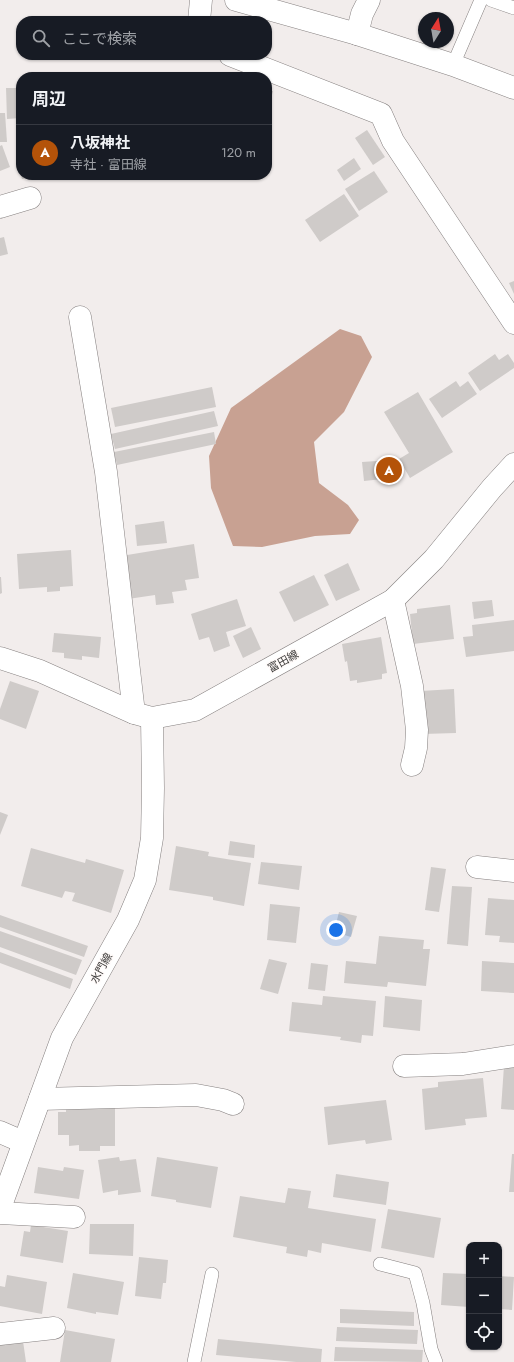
<!DOCTYPE html>
<html lang="ja">
<head>
<meta charset="utf-8">
<style>
	:root { --surface:#171b24; --page:#20242c; --text:#f1f3f6; --muted:#9ea1a6; --line:#363941; --accent:#b45309 }
	body { margin:0; font-family:Jost,"Noto Sans JP",sans-serif; background:var(--page); color:var(--text) }
	.controls { position:absolute; right:12px; bottom:12px; display:grid; overflow:hidden; border-radius:8px; box-shadow:0 1px 3px #0004 }
	.controls button { width:36px; height:36px; display:grid; place-items:center; padding:0; border:0; border-bottom:1px solid var(--line); background:var(--surface); color:var(--text); font:20px sans-serif }
	.compass { position:absolute; left:418px; top:12px; width:36px; height:36px; border-radius:50%; background:var(--surface); box-shadow:0 1px 3px #0004; rotate:11deg }
	.you { position:absolute; left:336px; top:930px; width:14px; height:14px; margin:-10px; border:3px solid #fff; border-radius:50%; background:#1a73e8; box-shadow:0 0 0 6px #1a73e833 }
	.badge { display:grid; place-items:center; width:26px; height:26px; border-radius:50%; background:var(--accent); color:#fff; font-size:13px; font-weight:700 }
	.pin { position:absolute; translate:-50% -50%; border:2px solid #fff; box-shadow:0 1px 4px #0006 }
	.list { margin:0; padding:0; list-style:none }
	h2 { display:flex; justify-content:space-between; align-items:center; height:52px; margin:0; padding:0 16px; font-size:17px }
	h2 small { font-size:13px; font-weight:400; color:var(--muted) }
	.list li { display:grid; grid-template-columns:26px 1fr auto; gap:12px; align-items:center; box-sizing:border-box; height:56px; padding:0 16px; border-top:1px solid var(--line) }
	.list b { display:block; font-size:15px; white-space:nowrap }
	.list p { margin:0; font-size:13px; white-space:nowrap; color:var(--muted) }
	.list em { font-size:13px; font-style:normal; color:var(--muted) }
	.icon { flex:none; width:22px; height:22px; fill:none; stroke:currentColor; stroke-width:2; stroke-linecap:round; stroke-linejoin:round }
	.map { position:relative; flex:none; width:514px; height:1362px; overflow:hidden }
	.search { position:absolute; background:var(--surface); box-shadow:0 1px 3px #0004; left:16px; top:16px; width:256px; height:44px; display:flex; align-items:center; gap:10px; box-sizing:border-box; padding:0 14px; border-radius:16px; color:var(--muted); font-size:15px }
	.panel { position:absolute; background:var(--surface); box-shadow:0 1px 3px #0004; left:16px; top:72px; width:256px; height:108px; border-radius:16px }
	.map>svg:first-child { display:block }
	.forest { fill:#c8a192 }
	.building { fill:#cfcbc9 }
	.lines { fill:none; stroke-linecap:round; stroke-linejoin:round }
	.service-casing { stroke:#868180; stroke-width:14 }
	.minor-casing { stroke:#868180; stroke-width:23 }
	.tertiary-casing { stroke:#868180; stroke-width:23 }
	.service { stroke:#fff; stroke-width:13 }
	.minor { stroke:#fff; stroke-width:22 }
	.tertiary { stroke:#fff; stroke-width:22 }
	.labels { text-anchor:middle; dominant-baseline:central; stroke-width:3; stroke-linejoin:round; paint-order:stroke }
	.street-label { font-size:11px; fill:#3c3a39; stroke:#fffbfa }
</style>
</head>
<body>
<div class="map">
<svg width="514" height="1362" viewBox="0 0 514 1362">
	<rect width="100%" height="100%" fill="#f2edec"/>
	<!-- forest -->
	<polygon class="forest" points="340,329 361,336 372,357 344,412 314,442 319,483 348,505 359,520 350,534 315,536 262,547 233,546 211,488 209,456 231,408"/>
	<!-- building -->
	<g class="building">
		<polygon points="6,88 21,88 21,118 7,119"/>
		<polygon points="267,90 273,91 268,111 267,111"/>
		<polygon points="0,113 5,113 7,142 0,142"/>
		<polygon points="367,130 385,157 373,165 355,138"/>
		<polygon points="2,145 10,167 0,171 0,146"/>
		<polygon points="21,155 21,173 20,173 17,156"/>
		<polygon points="354,158 361,169 344,181 337,170"/>
		<polygon points="374,171 388,192 359,211 345,189"/>
		<polygon points="21,175 38,175 38,176 22,179"/>
		<polygon points="344,194 359,216 320,242 305,220"/>
		<polygon points="4,237 8,254 0,256 0,238"/>
		<polygon points="514,281 514,294 509,283"/>
		<polygon points="495,354 499,360 508,354 514,363 514,368 480,391 468,373"/>
		<polygon points="456,381 460,387 468,381 477,394 442,418 429,399"/>
		<polygon points="212,387 216,407 115,427 111,408"/>
		<polygon points="418,392 453,452 410,478 399,459 409,453 384,412"/>
		<polygon points="214,411 218,426 115,449 111,434"/>
		<polygon points="214,432 216,444 117,465 114,452"/>
		<polygon points="391,460 392,478 364,481 362,462"/>
		<polygon points="164,521 167,543 137,546 135,525"/>
		<polygon points="194,544 199,578 185,580 187,590 172,592 174,603 156,605 155,595 128,599 121,556"/>
		<polygon points="71,550 73,586 60,587 60,591 47,592 47,587 19,589 17,554"/>
		<polygon points="348,563 360,590 336,601 324,575"/>
		<polygon points="314,575 329,605 294,622 279,592"/>
		<polygon points="0,577 1,577 2,593 0,594"/>
		<polygon points="237,599 246,626 226,632 230,646 214,652 209,637 199,640 191,614"/>
		<polygon points="492,600 494,616 474,619 472,602"/>
		<polygon points="450,605 454,639 413,644 410,614 417,613 417,609"/>
		<polygon points="514,620 514,651 466,657 463,637 473,636 472,625"/>
		<polygon points="251,627 261,649 243,658 233,636"/>
		<polygon points="54,633 101,637 99,658 82,656 82,660 64,658 64,653 52,652"/>
		<polygon points="381,637 387,673 382,674 382,679 357,683 357,680 350,681 347,661 345,662 342,644"/>
		<polygon points="10,681 39,691 26,729 0,719 0,709"/>
		<polygon points="454,689 456,733 423,734 421,691"/>
		<polygon points="0,812 8,815 0,835"/>
		<polygon points="230,841 255,845 254,858 228,855"/>
		<polygon points="176,846 209,852 208,856 251,863 244,906 213,900 213,897 169,890"/>
		<polygon points="31,848 85,863 86,859 124,870 111,913 72,901 75,893 65,891 62,898 21,886"/>
		<polygon points="261,862 302,866 299,890 258,884"/>
		<polygon points="431,867 446,869 439,912 425,910"/>
		<polygon points="452,886 472,887 468,946 447,944"/>
		<polygon points="488,898 514,900 514,943 499,942 500,936 485,935"/>
		<polygon points="270,904 300,907 296,943 267,940"/>
		<polygon points="339,912 357,916 351,937 334,932"/>
		<polygon points="0,915 88,946 84,957 0,927"/>
		<polygon points="0,931 82,960 76,975 0,947"/>
		<polygon points="379,936 424,940 423,949 430,949 426,986 388,982 387,987 344,983 346,961 376,964"/>
		<polygon points="0,952 73,979 70,989 0,963"/>
		<polygon points="269,959 287,963 278,994 260,989"/>
		<polygon points="482,961 514,963 514,993 481,991"/>
		<polygon points="311,963 328,965 325,991 308,989"/>
		<polygon points="323,996 376,1001 373,1036 362,1035 361,1043 340,1040 341,1037 289,1031 292,1002 322,1005"/>
		<polygon points="385,996 422,1000 420,1031 383,1027"/>
		<polygon points="504,1066 514,1067 514,1110 501,1109"/>
		<polygon points="483,1078 487,1117 465,1119 466,1125 425,1130 422,1089 438,1087 438,1082"/>
		<polygon points="386,1100 392,1140 366,1144 365,1140 328,1145 324,1107"/>
		<polygon points="66,1107 115,1107 115,1146 100,1146 100,1151 79,1151 79,1145 69,1146 69,1135 58,1135 58,1112 66,1112"/>
		<polygon points="512,1154 514,1154 514,1192 509,1192"/>
		<polygon points="119,1157 120,1161 136,1159 141,1192 118,1195 118,1190 103,1193 98,1160"/>
		<polygon points="157,1157 218,1167 211,1208 176,1202 176,1200 151,1196"/>
		<polygon points="38,1167 63,1171 64,1167 84,1170 79,1199 34,1193"/>
		<polygon points="336,1174 389,1182 386,1205 333,1197"/>
		<polygon points="288,1188 311,1191 308,1208 376,1219 371,1252 322,1243 321,1253 308,1250 307,1257 286,1253 287,1247 233,1237 240,1196 285,1203"/>
		<polygon points="388,1209 441,1218 434,1258 381,1248"/>
		<polygon points="90,1224 134,1224 133,1256 89,1254"/>
		<polygon points="31,1225 68,1231 63,1263 20,1256 24,1231 30,1232"/>
		<polygon points="139,1257 168,1260 166,1283 163,1283 161,1299 135,1296"/>
		<polygon points="73,1273 124,1282 118,1315 96,1312 96,1314 67,1308"/>
		<polygon points="443,1273 469,1274 469,1307 441,1305"/>
		<polygon points="7,1275 47,1282 42,1314 0,1306 0,1286 5,1287"/>
		<polygon points="499,1276 514,1277 512,1310 499,1309"/>
		<polygon points="340,1309 414,1312 414,1326 340,1323"/>
		<polygon points="337,1327 418,1330 417,1344 336,1341"/>
		<polygon points="65,1330 115,1339 111,1362 60,1362"/>
		<polygon points="218,1339 322,1349 321,1362 296,1362 216,1355"/>
		<polygon points="23,1341 26,1362 0,1362 0,1344"/>
		<polygon points="335,1347 423,1350 422,1362 334,1361"/>
	</g>
	<g class="lines">
		<!-- service casing -->
		<g class="service-casing">
			<g id="service">
				<polyline points="491,0 514,8"/>
				<polyline points="453,65 481,0"/>
				<polyline points="380,1264 415,1273 423,1303 431,1349 436,1362"/>
				<polyline points="194,1362 212,1274"/>
			</g>
		</g>
		<!-- minor casing -->
		<g class="minor-casing">
			<g id="minor">
				<polyline points="199,21 201,0"/>
				<polyline points="357,34 362,14 369,0"/>
				<polyline points="230,55 381,114 393,141 514,323"/>
				<polyline points="0,207 30,198"/>
				<polyline points="80,317 106,472 134,713"/>
				<polyline points="393,600 412,686 417,730 416,748 412,765"/>
				<polyline points="477,867 514,871"/>
				<polyline points="404,1066 463,1064 514,1056"/>
				<polyline points="40,1099 196,1095 223,1100 233,1104"/>
				<polyline points="0,1132 23,1142"/>
				<polyline points="0,1208 62,1038 128,920 145,880 152,838 153,788 152,718"/>
				<polyline points="0,1213 74,1217"/>
				<polyline points="0,1334 54,1328"/>
			</g>
		</g>
		<!-- tertiary casing -->
		<g class="tertiary-casing">
			<g id="tertiary">
				<polyline points="236,0 357,34 453,65 514,88"/>
				<polyline points="0,658 40,671 134,713 152,718 195,710 393,600 434,559 492,488 514,464"/>
			</g>
		</g>
		<!-- service -->
		<use href="#service" class="service"/>
		<!-- minor -->
		<use href="#minor" class="minor"/>
		<!-- tertiary -->
		<use href="#tertiary" class="tertiary"/>
	</g>
	<g class="labels">
		<!-- street labels -->
		<g class="street-label">
			<text transform="translate(283 661) rotate(-29)">富田線</text>
			<text transform="translate(101 968) rotate(-61)">水門線</text>
		</g>
	</g>
</svg>
<div class="controls">
<button>+</button>
<button>−</button>
<button><svg class="icon" aria-label="locate" viewBox="0 0 24 24"><circle cx="12" cy="12" r="6"/><path d="M12 2v4M12 18v4M2 12h4M18 12h4"/></svg></button>
</div>
<svg class="compass" viewBox="-18 -18 36 36"><path d="M0-13l5 13h-10z" fill="#e53935"/><path d="M0 13l5-13h-10z" fill="#9ea1a6"/></svg>
<div class="you"></div>
<div class="pin badge" style="left:389px;top:470px">A</div>
<div class="search"><svg class="icon" aria-label="search" viewBox="0 0 24 24"><circle cx="10" cy="10" r="6"/><path d="M15 15l6 6"/></svg>ここで検索</div>
<section class="panel">
<h2>周辺<small></small></h2>
<ul class="list">
<li><span class="badge">A</span><div><b>八坂神社</b><p>寺社 · 富田線</p></div><em>120 m</em></li>
</ul>
</section>
</div>
</body>
</html>
